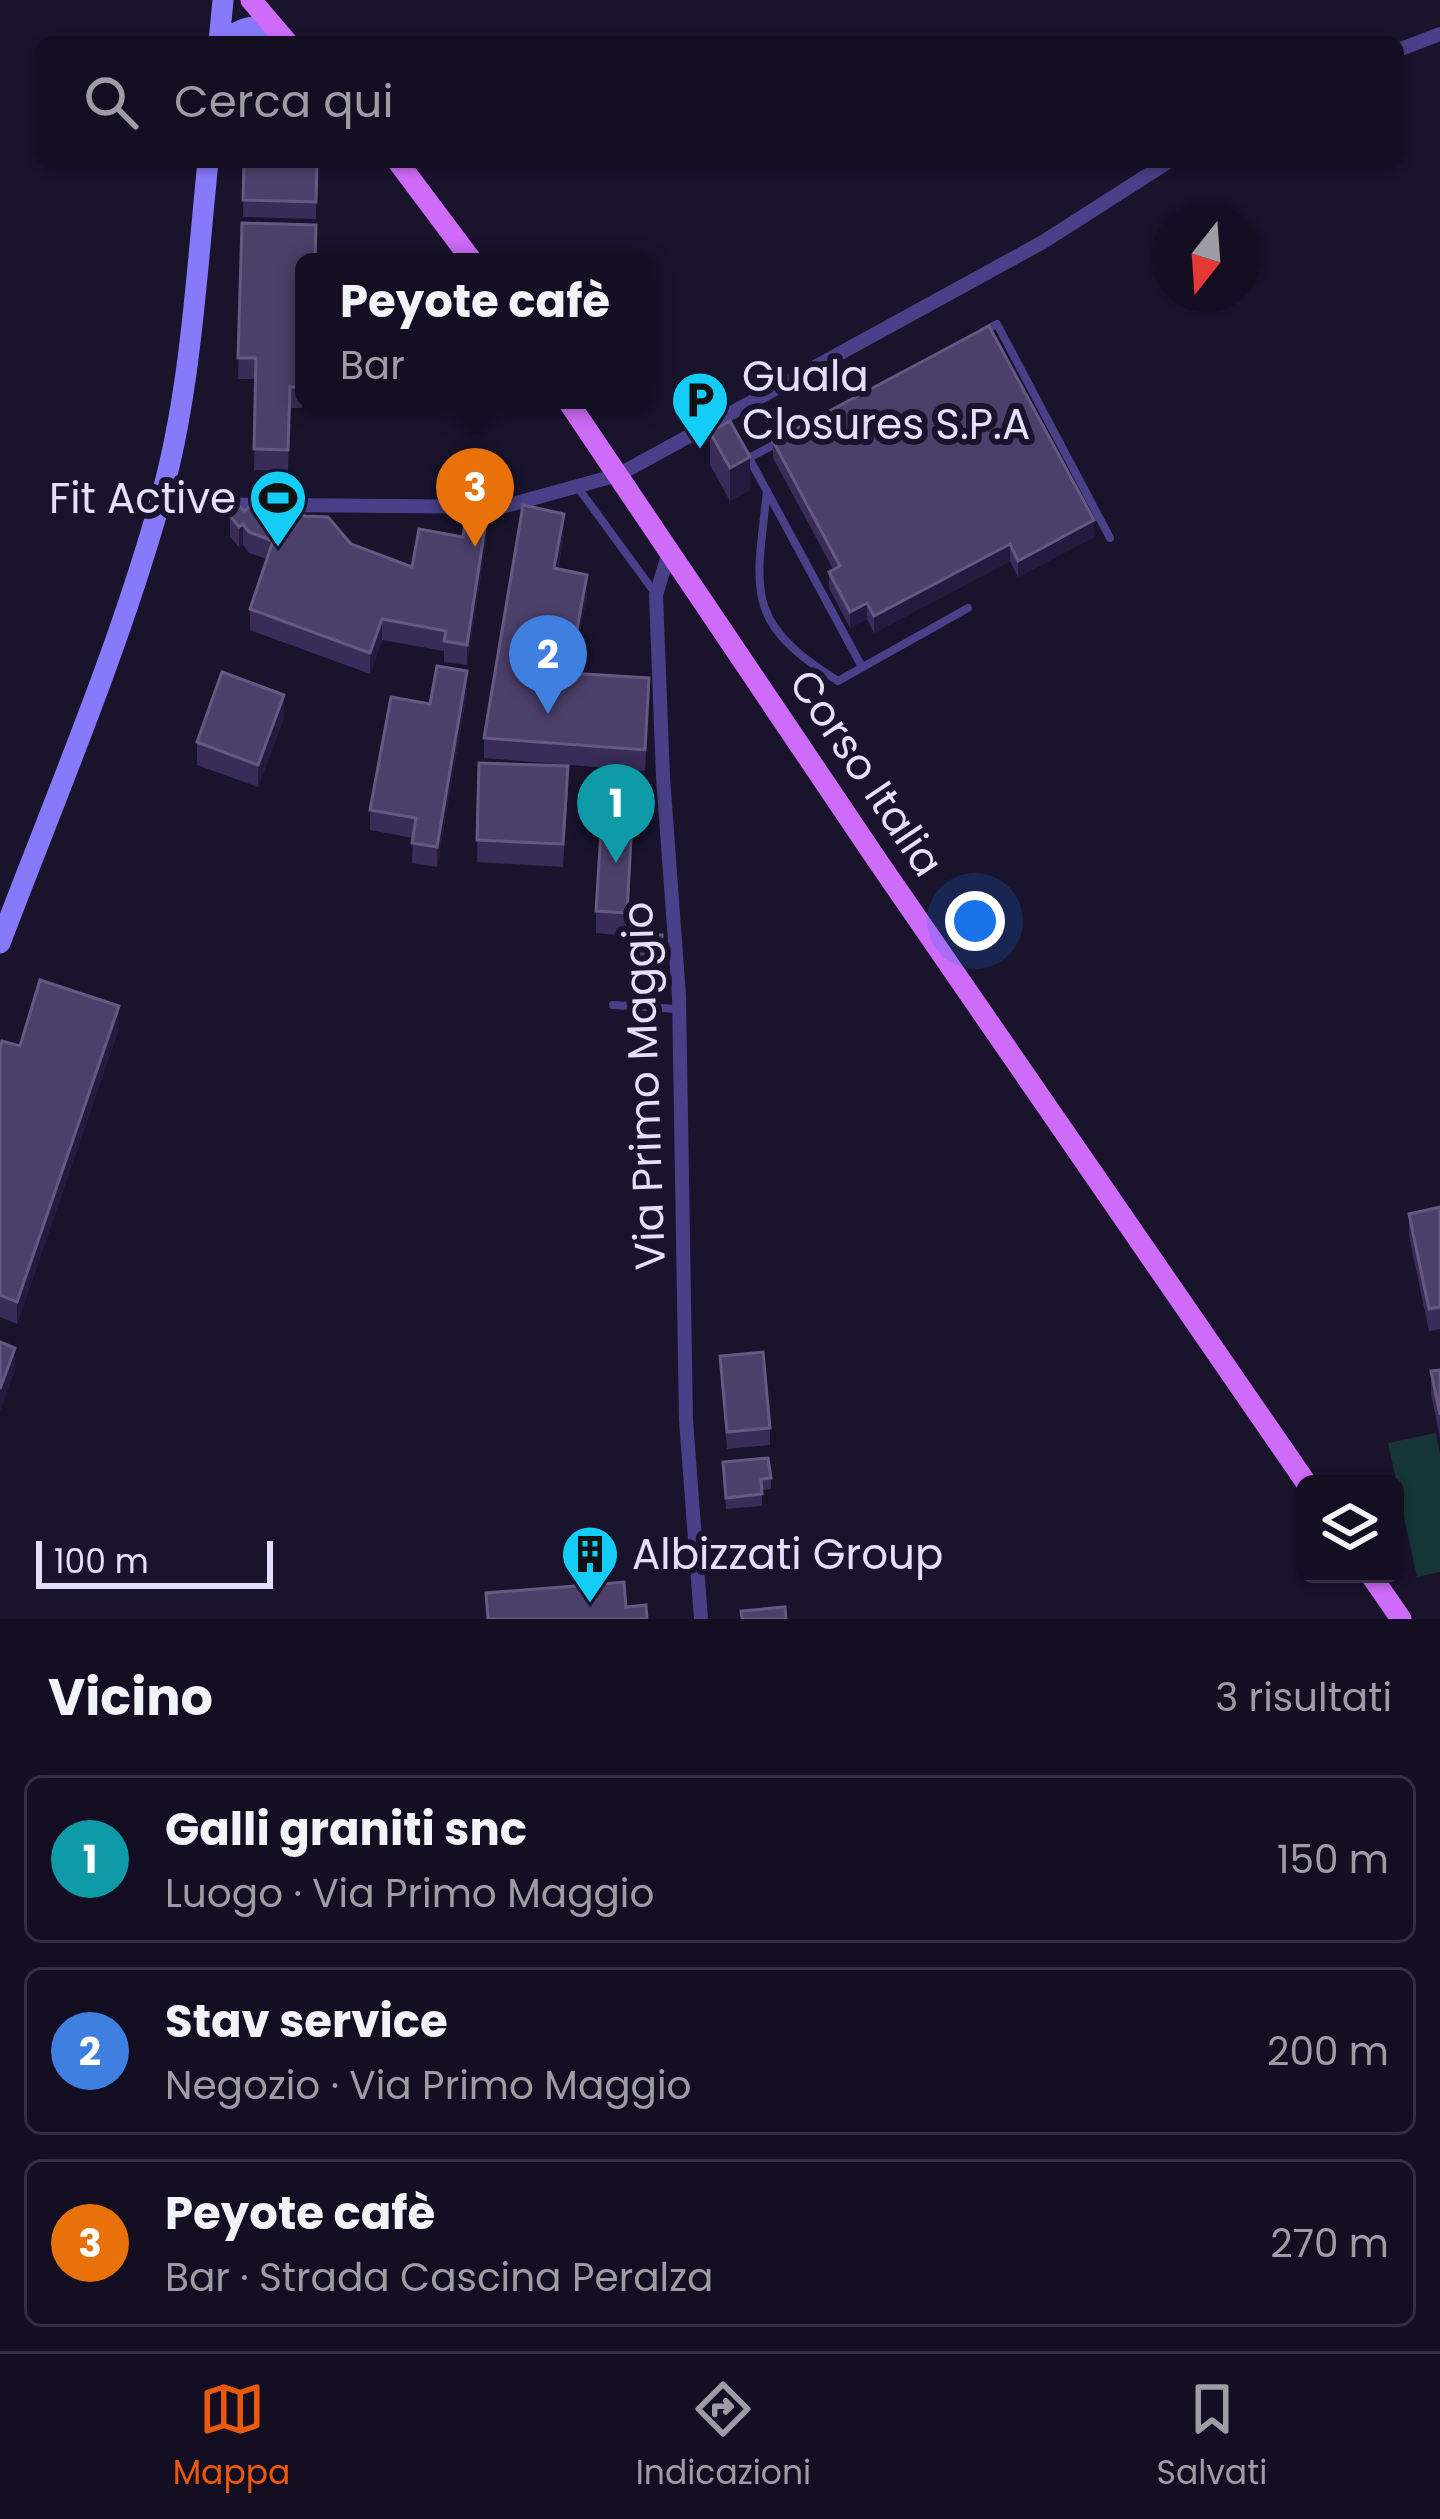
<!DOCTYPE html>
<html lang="it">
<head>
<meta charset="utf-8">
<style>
	:root { --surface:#130e21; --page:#201c2e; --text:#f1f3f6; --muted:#9d9ca5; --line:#322e3f; --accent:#ea580c }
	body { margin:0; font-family:Poppins,sans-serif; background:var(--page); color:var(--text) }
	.controls { position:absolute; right:36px; bottom:36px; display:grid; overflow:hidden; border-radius:18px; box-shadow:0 3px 9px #0004 }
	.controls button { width:108px; height:108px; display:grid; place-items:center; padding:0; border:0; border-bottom:3px solid var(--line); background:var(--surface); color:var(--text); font:60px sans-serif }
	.compass { position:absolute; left:1152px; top:204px; width:108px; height:108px; border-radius:50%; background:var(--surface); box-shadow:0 3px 9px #0004; rotate:197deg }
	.scale { position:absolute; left:36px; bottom:30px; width:237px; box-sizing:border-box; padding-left:12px; border:6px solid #e5dffe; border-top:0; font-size:33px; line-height:42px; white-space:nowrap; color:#e5dffe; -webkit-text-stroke:9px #19132c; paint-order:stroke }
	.you { position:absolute; left:975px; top:921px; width:42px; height:42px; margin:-30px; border:9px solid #fff; border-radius:50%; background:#1a73e8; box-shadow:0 0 0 18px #1a73e833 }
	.badge { display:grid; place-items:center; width:78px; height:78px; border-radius:50%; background:var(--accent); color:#fff; font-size:39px; font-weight:700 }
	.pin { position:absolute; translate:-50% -99px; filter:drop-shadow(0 3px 6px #0008) }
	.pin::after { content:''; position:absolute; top:63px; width:42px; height:36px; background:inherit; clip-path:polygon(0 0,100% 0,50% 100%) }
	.popup { position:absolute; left:295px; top:253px; width:360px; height:156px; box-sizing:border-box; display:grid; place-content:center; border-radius:18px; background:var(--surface); filter:drop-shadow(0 3px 9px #0005); font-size:39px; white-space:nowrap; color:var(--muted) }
	.popup b { font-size:45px; color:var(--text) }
	.popup::after { content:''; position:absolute; left:50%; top:100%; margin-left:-24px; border:24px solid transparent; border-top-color:var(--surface) }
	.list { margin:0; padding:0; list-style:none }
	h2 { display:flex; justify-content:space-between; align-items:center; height:156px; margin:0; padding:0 48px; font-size:51px }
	h2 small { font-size:39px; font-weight:400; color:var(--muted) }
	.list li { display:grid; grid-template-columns:78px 1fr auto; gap:36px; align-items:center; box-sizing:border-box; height:168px; margin:0 24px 24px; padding:0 24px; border:3px solid var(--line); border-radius:18px }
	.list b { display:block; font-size:45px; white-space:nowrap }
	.list p { margin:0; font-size:39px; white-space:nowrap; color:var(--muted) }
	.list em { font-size:39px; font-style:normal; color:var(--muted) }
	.icon { flex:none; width:66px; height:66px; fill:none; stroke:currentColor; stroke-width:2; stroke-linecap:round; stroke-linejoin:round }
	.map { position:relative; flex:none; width:1440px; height:1619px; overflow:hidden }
	.search { position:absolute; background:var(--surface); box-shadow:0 3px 9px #0004; left:36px; right:36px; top:36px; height:132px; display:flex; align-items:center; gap:30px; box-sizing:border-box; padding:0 42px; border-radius:18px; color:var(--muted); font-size:45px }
	.sheet { height:732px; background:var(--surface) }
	nav { display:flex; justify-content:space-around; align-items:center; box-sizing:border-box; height:168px; border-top:3px solid var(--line); background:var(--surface); font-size:33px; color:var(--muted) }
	nav a { display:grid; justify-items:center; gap:6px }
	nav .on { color:var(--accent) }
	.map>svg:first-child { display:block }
	.green { fill:#163536 }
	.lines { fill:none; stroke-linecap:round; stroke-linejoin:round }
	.lane { stroke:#494089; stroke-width:8 }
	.street { stroke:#494089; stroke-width:14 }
	.secondary { stroke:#877afa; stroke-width:21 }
	.primary { stroke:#cf6bf9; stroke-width:21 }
	.wall { fill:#392c58 }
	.shaded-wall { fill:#241a3f }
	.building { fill:#4b406a; stroke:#645981; stroke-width:3 }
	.labels { text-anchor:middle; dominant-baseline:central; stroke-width:12; stroke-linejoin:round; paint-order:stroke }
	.poi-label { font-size:42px; fill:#e5dffe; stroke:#19132c; text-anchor:start }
	.street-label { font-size:42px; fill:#e5dffe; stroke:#19132c }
</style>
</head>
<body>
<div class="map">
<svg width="1440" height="1619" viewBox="0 0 1440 1619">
	<rect width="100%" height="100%" fill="#19132c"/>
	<!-- green -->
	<polygon class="green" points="1436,1433 1440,1454 1440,1572 1417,1577 1388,1443"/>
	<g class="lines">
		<!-- lane -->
		<g class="lane">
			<polyline points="982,332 997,324 1110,538"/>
			<polyline points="746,454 749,458 779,442"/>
			<polyline points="749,458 862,667"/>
			<polyline points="579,489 655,593"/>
			<path d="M767,491C756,591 743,622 838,681L968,608"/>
			<polyline points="613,1005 677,1009"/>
		</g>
		<!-- street -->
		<g class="street">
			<polyline points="1398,50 1440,34"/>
			<polyline points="160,504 502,507 618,475 1043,242 1168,162"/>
			<polyline points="669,552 656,595 663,777 679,996 686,1420 701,1619"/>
		</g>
		<!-- secondary -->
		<g class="secondary">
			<polyline points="219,42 223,0"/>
			<path d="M221,42C242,28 252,22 277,32"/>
			<path d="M0,943C55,798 117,654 159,505C191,394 196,276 208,162"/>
		</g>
		<!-- primary -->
		<g class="primary">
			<polyline points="251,0 287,42"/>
			<polyline points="398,162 473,262"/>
			<polyline points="567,400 877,860 1307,1484"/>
			<polyline points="1370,1574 1401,1619"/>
		</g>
	</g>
	<!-- wall -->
	<g class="wall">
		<polygon points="244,162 317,162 316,219 243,217"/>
		<polygon points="242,223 304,262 302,408 290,408 288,471 254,470 256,379 238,379"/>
		<polygon points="710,432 750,490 730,501 710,465"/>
		<polygon points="773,441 1094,537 1018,577 1010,561 874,633 867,619 850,628 829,588 829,572 833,569 773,458"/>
		<polygon points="244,511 304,516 351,544 412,567 486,541 467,665 444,662 444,651 382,640 370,674 250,630 250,609 267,559 249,553 243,545 239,547 230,537 230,516"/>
		<polygon points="564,534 558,569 587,595 572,673 649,698 645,771 484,758 484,738"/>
		<polygon points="467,691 437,867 412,863 413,838 370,830 370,810 430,704"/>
		<polygon points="284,717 258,787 197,765 197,742"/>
		<polygon points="479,763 568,788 563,867 477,862"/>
		<polygon points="634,805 627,936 596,933 596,911"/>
		<polygon points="637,934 662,935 661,975 636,973"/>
		<polygon points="119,1028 17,1324 0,1317 0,1048"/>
		<polygon points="1440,1207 1440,1329 1429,1331 1409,1236 1409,1214"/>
		<polygon points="720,1356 770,1428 770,1445 727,1449"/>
		<polygon points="1440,1370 1440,1438 1431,1394 1431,1371"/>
		<polygon points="723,1462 771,1478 771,1489 762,1490 762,1506 726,1509"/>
	</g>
	<!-- shaded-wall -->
	<g class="shaded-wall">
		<polygon points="750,457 750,490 730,501 730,468"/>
		<polygon points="564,514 564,534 554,588 554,568"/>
		<polygon points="1094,520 1094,537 1018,577 1018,561"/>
		<polygon points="486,521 486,541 467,665 467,645"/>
		<polygon points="243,524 243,545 239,547 239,527"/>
		<polygon points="1010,544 1010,561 874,633 874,616"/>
		<polygon points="587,575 587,595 569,693 569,673"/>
		<polygon points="867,603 867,619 850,628 850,612"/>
		<polygon points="382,619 382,640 370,674 370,653"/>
		<polygon points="467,671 467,691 437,867 437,847"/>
		<polygon points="284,695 284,717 258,787 258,765"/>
		<polygon points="634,783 634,805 627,936 627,913"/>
		<polygon points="119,1006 119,1028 17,1324 17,1302"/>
		<polygon points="15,1348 15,1370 0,1412 0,1389"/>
	</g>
	<!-- building -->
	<g class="building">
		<polygon points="244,162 317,162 316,202 243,200"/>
		<polygon points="242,223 316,225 315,262 304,262 302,387 290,387 288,450 254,449 256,358 238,358"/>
		<polygon points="989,326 1094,520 1018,561 1010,544 874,616 867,603 850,612 829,572 840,566 773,441"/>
		<polygon points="730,421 750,457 730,468 710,432"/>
		<polygon points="253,504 295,505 304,516 328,517 351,544 412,567 419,529 463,537 466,516 486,521 467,645 444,641 446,631 382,619 370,653 250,609 273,541 249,532 243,524 239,527 230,516 240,507 244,511"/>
		<polygon points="523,505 564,514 554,568 587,575 569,673 649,678 645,750 484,738"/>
		<polygon points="437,666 467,671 437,847 412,843 416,818 370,810 391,697 430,704"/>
		<polygon points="222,672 284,695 258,765 197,742"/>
		<polygon points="479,763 568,766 563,844 477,840"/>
		<polygon points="604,782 634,783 627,913 596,911"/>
		<polygon points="637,934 662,935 661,963 636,962"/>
		<polygon points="40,980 119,1006 17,1302 0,1295 0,1048 2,1041 20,1046"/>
		<polygon points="1440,1207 1440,1307 1429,1309 1409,1214"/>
		<polygon points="0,1342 15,1348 0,1389"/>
		<polygon points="763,1352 770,1428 727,1432 720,1356"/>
		<polygon points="1440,1370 1440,1415 1431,1371"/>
		<polygon points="768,1458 771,1478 761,1479 762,1494 726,1498 723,1462"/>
		<polygon points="624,1582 626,1607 646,1605 647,1619 488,1619 486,1593"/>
		<polygon points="785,1607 786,1619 742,1619 741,1611"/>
	</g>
	<!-- icons -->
	<defs>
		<g id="parking-pin" transform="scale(3)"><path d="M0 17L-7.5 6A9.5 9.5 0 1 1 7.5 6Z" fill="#13cdf6" stroke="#19132c"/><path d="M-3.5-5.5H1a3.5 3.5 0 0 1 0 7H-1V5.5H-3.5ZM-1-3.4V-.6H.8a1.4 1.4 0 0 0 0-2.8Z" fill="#111"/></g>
		<g id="stadium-pin" transform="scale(3)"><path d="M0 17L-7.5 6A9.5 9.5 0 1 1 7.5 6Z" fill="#13cdf6" stroke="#19132c"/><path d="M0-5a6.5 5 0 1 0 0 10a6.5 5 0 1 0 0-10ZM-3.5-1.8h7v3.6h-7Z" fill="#111"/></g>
		<g id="building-pin" transform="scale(3)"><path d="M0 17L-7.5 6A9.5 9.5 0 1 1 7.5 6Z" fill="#13cdf6" stroke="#19132c"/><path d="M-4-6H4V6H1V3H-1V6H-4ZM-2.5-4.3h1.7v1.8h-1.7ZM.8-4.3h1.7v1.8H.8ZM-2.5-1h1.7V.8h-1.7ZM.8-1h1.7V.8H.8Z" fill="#111"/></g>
	</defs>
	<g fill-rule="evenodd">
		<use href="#parking-pin" x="700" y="400"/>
		<use href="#stadium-pin" x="278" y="498"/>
		<use href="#building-pin" x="590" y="1554"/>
	</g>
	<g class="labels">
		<!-- poi labels -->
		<g class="poi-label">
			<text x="742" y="376">Guala<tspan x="742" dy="48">Closures S.P.A</tspan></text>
			<text x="236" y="498" text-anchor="end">Fit Active</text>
			<text x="632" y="1554">Albizzati Group</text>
		</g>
		<!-- street labels -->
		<g class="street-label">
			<text transform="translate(866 773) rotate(56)">Corso Italia</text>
			<text transform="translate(644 1086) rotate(-92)">Via Primo Maggio</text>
		</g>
	</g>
</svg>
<div class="controls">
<button><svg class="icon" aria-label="layers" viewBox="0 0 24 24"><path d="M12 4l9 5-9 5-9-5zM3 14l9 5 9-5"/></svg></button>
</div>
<svg class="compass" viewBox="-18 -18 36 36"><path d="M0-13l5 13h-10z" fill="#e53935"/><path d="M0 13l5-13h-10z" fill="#9d9ca5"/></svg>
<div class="scale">100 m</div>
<div class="you"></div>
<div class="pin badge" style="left:616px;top:863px;background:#0f9aa8">1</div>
<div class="pin badge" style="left:548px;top:714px;background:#3f7fe0">2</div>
<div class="pin badge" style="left:475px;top:547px;background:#e8710a">3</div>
<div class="popup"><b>Peyote cafè</b>Bar</div>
<div class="search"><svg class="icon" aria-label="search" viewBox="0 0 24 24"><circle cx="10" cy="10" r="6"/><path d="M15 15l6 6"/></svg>Cerca qui</div>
</div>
<section class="sheet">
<h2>Vicino<small>3 risultati</small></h2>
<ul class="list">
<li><span class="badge" style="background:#0f9aa8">1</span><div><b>Galli graniti snc</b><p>Luogo · Via Primo Maggio</p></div><em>150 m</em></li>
<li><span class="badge" style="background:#3f7fe0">2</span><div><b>Stav service</b><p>Negozio · Via Primo Maggio</p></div><em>200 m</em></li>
<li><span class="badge" style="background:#e8710a">3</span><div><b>Peyote cafè</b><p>Bar · Strada Cascina Peralza</p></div><em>270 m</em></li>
</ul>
</section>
<nav>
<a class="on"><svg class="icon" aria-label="map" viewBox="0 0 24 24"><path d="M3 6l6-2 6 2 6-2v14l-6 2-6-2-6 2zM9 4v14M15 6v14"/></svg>Mappa</a>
<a><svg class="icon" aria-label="directions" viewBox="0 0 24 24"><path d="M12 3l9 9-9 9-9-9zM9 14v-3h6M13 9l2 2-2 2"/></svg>Indicazioni</a>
<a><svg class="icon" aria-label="saved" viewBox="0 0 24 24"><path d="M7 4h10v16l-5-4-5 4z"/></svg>Salvati</a>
</nav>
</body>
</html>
